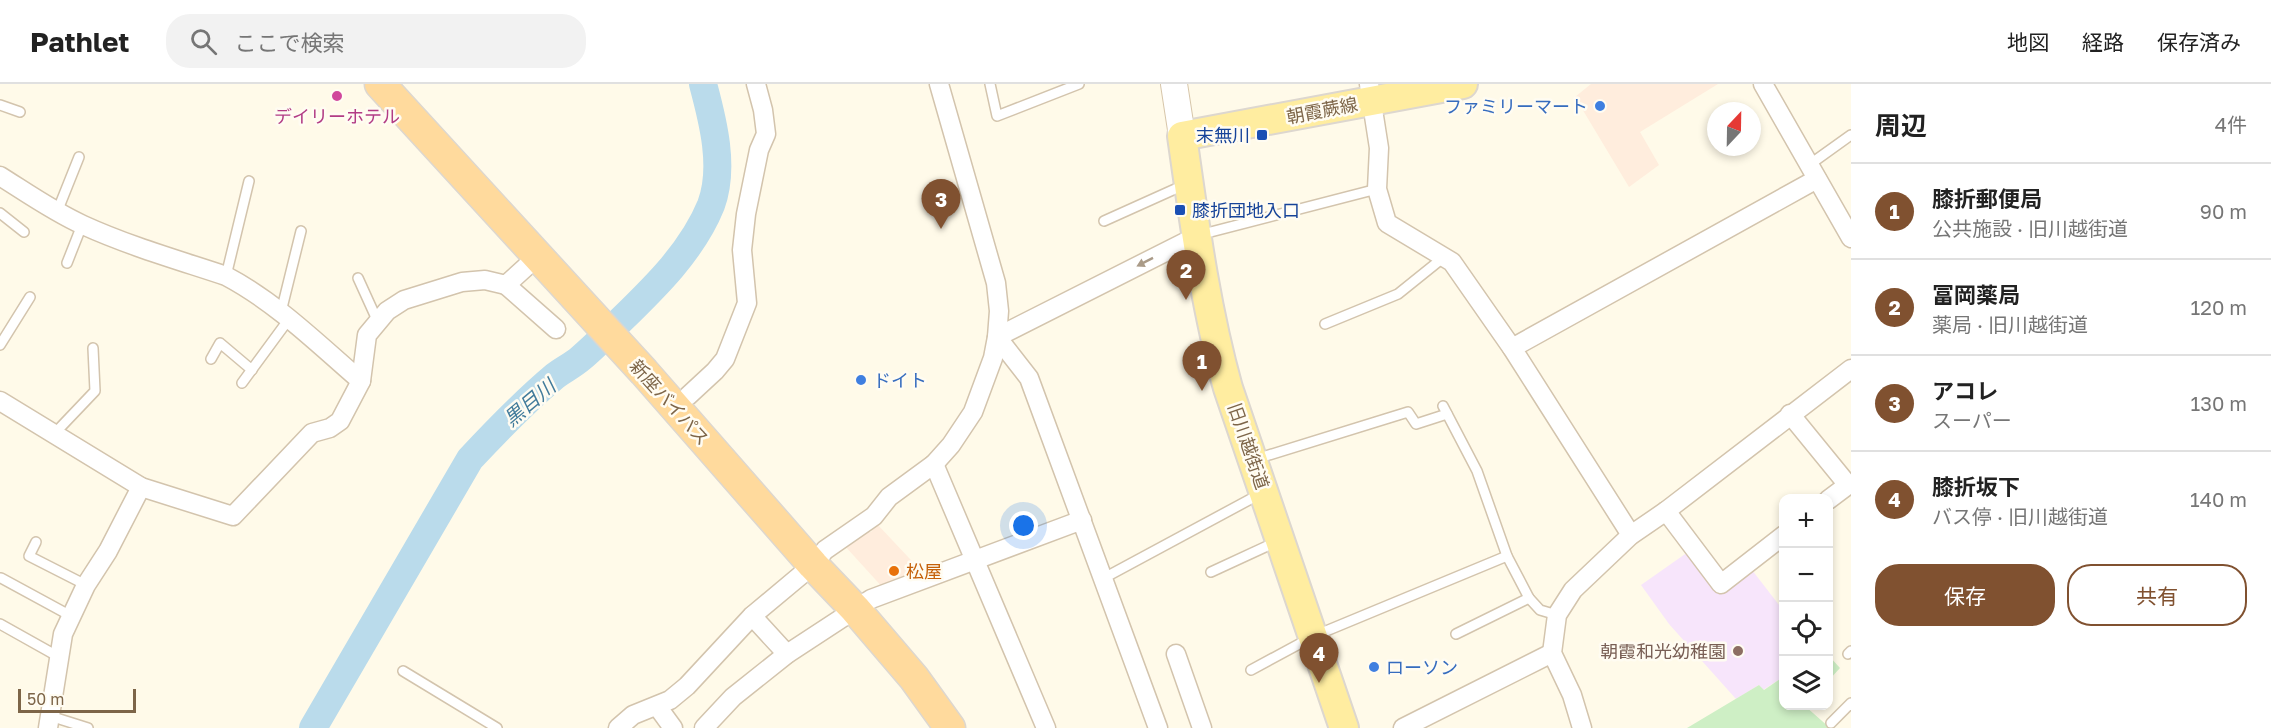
<!DOCTYPE html>
<html lang="ja">
<head>
<meta charset="utf-8">
<style>
	:root { --surface:#fff; --page:#f2f2f2; --text:#222; --muted:#767676; --line:#e0e0e0; --accent:#805130 }
	body { margin:0; font-family:"Golos Text","Noto Sans JP",sans-serif; background:var(--page); color:var(--text) }
	.controls { position:absolute; right:18px; bottom:18px; display:grid; overflow:hidden; border-radius:12px; box-shadow:0 3px 9px #0003 }
	.controls button { width:54px; height:54px; display:grid; place-items:center; padding:0; border:0; border-bottom:2px solid var(--line); background:var(--surface); color:var(--text); font:30px sans-serif }
	.compass { position:absolute; left:1707px; top:18px; width:54px; height:54px; border-radius:50%; background:var(--surface); box-shadow:0 3px 9px #0003; rotate:22deg }
	.scale { position:absolute; left:18px; bottom:15px; width:118px; box-sizing:border-box; padding-left:6px; border:3px solid #7d6548; border-top:0; font-size:16px; line-height:21px; white-space:nowrap; color:#7d6548; -webkit-text-stroke:4px #fffcf2; paint-order:stroke }
	.you { position:absolute; left:1024px; top:442px; width:21px; height:21px; margin:-15px; border:4px solid #fff; border-radius:50%; background:#1a73e8; box-shadow:0 0 0 9px #1a73e833 }
	.badge { display:grid; place-items:center; width:39px; height:39px; border-radius:50%; background:var(--accent); color:#fff; font-size:20px; font-weight:700 }
	.pin { position:absolute; translate:-50% -50px; filter:drop-shadow(0 2px 3px #0008) }
	.pin::after { content:''; position:absolute; top:32px; width:21px; height:18px; background:inherit; clip-path:polygon(0 0,100% 0,50% 100%) }
	.list { margin:0; padding:0; list-style:none }
	h2 { display:flex; justify-content:space-between; align-items:center; height:78px; margin:0; padding:0 24px; font-size:26px }
	h2 small { font-size:20px; font-weight:400; color:var(--muted) }
	.list li { display:grid; grid-template-columns:39px 1fr auto; gap:18px; align-items:center; box-sizing:border-box; height:96px; padding:0 24px; border-top:2px solid var(--line) }
	.list b { display:block; font-size:22px; white-space:nowrap }
	.list p { margin:0; font-size:20px; white-space:nowrap; color:var(--muted) }
	.list em { font-size:20px; font-style:normal; color:var(--muted) }
	.actions { display:flex; gap:12px; padding:18px 24px }
	.actions a { flex:1; padding:14px 0; border:2px solid var(--accent); border-radius:24px; text-align:center; font-size:21px; color:var(--accent) }
	.actions .main { background:var(--accent); color:#fff }
	.icon { flex:none; width:33px; height:33px; fill:none; stroke:currentColor; stroke-width:2; stroke-linecap:round; stroke-linejoin:round }
	.map { position:relative; flex:none; width:1851px; height:644px; overflow:hidden }
	header { display:flex; align-items:center; gap:36px; box-sizing:border-box; height:84px; padding:0 30px; background:var(--surface); border-bottom:2px solid var(--line) }
	header strong { font-size:28px }
	nav { display:flex; gap:33px; margin-inline-start:auto; font-size:21px }
	.search { width:420px; height:54px; background:var(--page); display:flex; align-items:center; gap:15px; box-sizing:border-box; padding:0 21px; border-radius:24px; color:var(--muted); font-size:22px }
	main { display:flex }
	aside { flex:1; background:var(--surface) }
	.map>svg:first-child { display:block }
	.commercial { fill:#ffeddd }
	.education { fill:#f7e5fb }
	.green { fill:#ceefc5 }
	.lines { fill:none; stroke-linecap:round; stroke-linejoin:round }
	.river { stroke:#badbeb; stroke-width:28 }
	.service-casing { stroke:#d3c4ad; stroke-width:12 }
	.minor-casing { stroke:#d3c4ad; stroke-width:21 }
	.secondary-casing { stroke:#d7c6aa; stroke-width:28 }
	.primary-casing { stroke:#ddd7cf; stroke-width:32 }
	.trunk-casing { stroke:#ddd7cf; stroke-width:33 }
	.service { stroke:#fff; stroke-width:9 }
	.minor { stroke:#fff; stroke-width:18 }
	.secondary { stroke:#fff; stroke-width:26 }
	.primary { stroke:#ffeda0; stroke-width:28 }
	.trunk { stroke:#ffda9d; stroke-width:30 }
	.oneway { fill:#aa9b88 }
	.hotel-dot { fill:#d1479c; stroke:#fffcf2; stroke-width:2 }
	.shop-dot { fill:#3f7fe0; stroke:#fffcf2; stroke-width:2 }
	.transit-dot { fill:#1a4fb4; stroke:#fffcf2; stroke-width:2 }
	.food-dot { fill:#e8710a; stroke:#fffcf2; stroke-width:2 }
	.education-dot { fill:#8d6e63; stroke:#fffcf2; stroke-width:2 }
	.labels { text-anchor:middle; dominant-baseline:central; stroke-width:5; stroke-linejoin:round; paint-order:stroke }
	.shop-label { font-size:18px; fill:#366cbe; stroke:#fffcf2; text-anchor:start }
	.street-label { font-size:18px; fill:#7d6548; stroke:#fffcf2 }
	.hotel-label { font-size:18px; fill:#b23c85; stroke:#fffcf2 }
	.transit-label { font-size:18px; fill:#164399; stroke:#fffcf2; text-anchor:end }
	.food-label { font-size:18px; fill:#c56008; stroke:#fffcf2; text-anchor:start }
	.education-label { font-size:18px; fill:#785e54; stroke:#fffcf2; text-anchor:end }
	.water-label { font-size:20px; font-style:italic; fill:#427b9b; stroke:#fffcf2 }
</style>
</head>
<body>
<header>
<strong>Pathlet</strong>
<div class="search"><svg class="icon" aria-label="search" viewBox="0 0 24 24"><circle cx="10" cy="10" r="6"/><path d="M15 15l6 6"/></svg>ここで検索</div>
<nav><a>地図</a><a>経路</a><a>保存済み</a></nav>
</header>
<main>
<div class="map">
<svg width="1851" height="644" viewBox="0 0 1851 644">
	<rect width="100%" height="100%" fill="#fffae9"/>
	<!-- commercial -->
	<g class="commercial">
		<polygon points="1591,0 1718,0 1640,48 1659,81 1629,103 1575,13"/>
		<polygon points="877,440 925,491 885,506 844,461 865,447 871,448"/>
	</g>
	<!-- education -->
	<polygon class="education" points="1688,468 1721,510 1752,486 1783,526 1783,593 1763,606 1759,601 1736,615 1669,540 1641,501"/>
	<!-- green -->
	<g class="green">
		<polygon points="1829,572 1840,584 1829,596"/>
		<polygon points="1783,593 1784,622 1805,622 1830,644 1687,644 1759,601 1764,606"/>
	</g>
	<g class="lines">
		<!-- river -->
		<path class="river" d="M313,644L470,375C497,346 524,318 555,292C563,286 573,281 581,274C594,263 606,251 618,239C653,205 692,168 711,121C725,84 713,37 703,0"/>
		<!-- service casing -->
		<g class="service-casing">
			<g id="service">
				<polyline points="990,0 997,32 1079,0"/>
				<polyline points="0,21 20,28"/>
				<polyline points="1809,81 1851,51"/>
				<polyline points="57,128 79,73"/>
				<polyline points="0,129 24,148"/>
				<polyline points="1104,137 1184,101"/>
				<polyline points="1199,151 1377,105"/>
				<polyline points="67,179 82,141"/>
				<polyline points="226,192 249,97"/>
				<polyline points="358,194 378,238"/>
				<polyline points="281,228 301,147"/>
				<polyline points="1325,240 1398,210 1444,173"/>
				<polyline points="0,261 30,213"/>
				<polyline points="211,275 220,259 252,286"/>
				<polyline points="242,299 289,235"/>
				<polyline points="1443,322 1477,387 1507,472 1529,514 1540,526 1557,531"/>
				<polyline points="55,349 95,307 93,264"/>
				<polyline points="1256,375 1408,328 1416,340 1447,330"/>
				<polyline points="36,458 29,472 86,501"/>
				<polyline points="1211,488 1278,457"/>
				<polyline points="1,494 71,532"/>
				<polyline points="1104,494 1260,410"/>
				<polyline points="0,540 59,573"/>
				<polyline points="1456,550 1529,514"/>
				<polyline points="1848,570 1851,567"/>
				<polyline points="1251,586 1314,552 1507,472"/>
				<polyline points="403,587 497,644"/>
				<polyline points="50,632 88,644"/>
				<polyline points="1831,639 1851,619"/>
			</g>
		</g>
		<!-- minor casing -->
		<g class="minor-casing">
			<g id="minor">
				<polyline points="1369,0 1379,64 1377,105 1387,139 1452,178 1512,264 1631,451"/>
				<polyline points="1763,0 1851,154"/>
				<path d="M0,92C27,109 54,128 83,141C129,162 178,176 226,192C277,219 318,260 361,297"/>
				<polyline points="506,201 556,245"/>
				<polyline points="1512,264 1817,95"/>
				<polyline points="688,312 715,287 725,275 747,219 742,166 746,130 759,66 766,50 763,26 756,0"/>
				<polyline points="0,317 141,403 233,432 312,349 330,344 340,337 361,297 367,251 387,227 404,216 462,198 485,196 506,201 538,172"/>
				<polyline points="1790,330 1848,401 1828,416"/>
				<polyline points="934,380 1046,644"/>
				<polyline points="1666,427 1721,500 1784,451"/>
				<polyline points="752,532 787,570"/>
				<polyline points="1176,570 1202,644"/>
				<polyline points="657,622 673,644"/>
				<polyline points="48,644 63,550 86,501 108,467 141,403"/>
				<polyline points="618,644 633,631 670,616 687,602 752,532 813,481 825,466 874,432 889,413 934,380 951,361 973,328 993,274 997,253 999,227 996,199 939,0"/>
				<polyline points="704,644 733,613 787,570 871,515 1082,436"/>
				<polyline points="1158,644 1029,294 997,253 1197,152"/>
				<polyline points="1403,644 1552,569"/>
				<polyline points="1582,644 1572,611 1552,569 1557,531 1573,506 1631,451 1666,427 1851,285"/>
			</g>
		</g>
		<!-- secondary casing -->
		<g class="secondary-casing">
			<polyline id="secondary" points="1174,0 1182,52"/>
		</g>
		<!-- primary casing -->
		<g class="primary-casing">
			<path id="primary" d="M1344,644L1228,304C1205,222 1194,136 1182,52L1463,0"/>
		</g>
		<!-- trunk casing -->
		<g class="trunk-casing">
			<polyline id="trunk" points="380,0 644,288 813,481 855,525 914,594 950,644"/>
		</g>
		<!-- service -->
		<use href="#service" class="service"/>
		<!-- minor -->
		<use href="#minor" class="minor"/>
		<!-- secondary -->
		<use href="#secondary" class="secondary"/>
		<!-- primary -->
		<use href="#primary" class="primary"/>
		<!-- trunk -->
		<use href="#trunk" class="trunk"/>
	</g>
	<!-- one-way arrows -->
	<defs><path id="oneway-solid" d="M-6-.8H1V-3.2L6.5 0L1 3.2V.8H-6Z" transform="scale(1.5)"/></defs>
	<use class="oneway" href="#oneway-solid" transform="translate(1145 178) rotate(153)"/>
	<!-- markers -->
	<circle class="hotel-dot" cx="337" cy="12" r="6"/>
	<g class="shop-dot">
		<circle cx="1600" cy="22" r="6"/>
		<circle cx="861" cy="296" r="6"/>
		<circle cx="1374" cy="583" r="6"/>
	</g>
	<g class="transit-dot">
		<rect x="1256" y="45" width="12" height="12" rx="3"/>
		<rect x="1174" y="120" width="12" height="12" rx="3"/>
	</g>
	<circle class="food-dot" cx="894" cy="487" r="6"/>
	<circle class="education-dot" cx="1738" cy="567" r="6"/>
	<g class="labels">
		<!-- shop labels -->
		<g class="shop-label">
			<text x="1588" y="22" text-anchor="end">ファミリーマート</text>
			<text x="873" y="296">ドイト</text>
			<text x="1386" y="583">ローソン</text>
		</g>
		<!-- street labels -->
		<g class="street-label">
			<text transform="translate(1322 26) rotate(-11)">朝霞蕨線</text>
			<text transform="translate(670 318) rotate(48)">新座バイパス</text>
			<text transform="translate(1249 362) rotate(71)">旧川越街道</text>
		</g>
		<!-- hotel labels -->
		<g class="hotel-label">
			<text x="337" y="32">デイリーホテル</text>
		</g>
		<!-- transit labels -->
		<g class="transit-label">
			<text x="1250" y="51">末無川</text>
			<text x="1192" y="126" text-anchor="start">膝折団地入口</text>
		</g>
		<!-- food labels -->
		<g class="food-label">
			<text x="906" y="487">松屋</text>
		</g>
		<!-- education labels -->
		<g class="education-label">
			<text x="1726" y="567">朝霞和光幼稚園</text>
		</g>
		<!-- water labels -->
		<g class="water-label">
			<text transform="translate(529 318) rotate(-40)">黒目川</text>
		</g>
	</g>
</svg>
<div class="controls">
<button>+</button>
<button>−</button>
<button><svg class="icon" aria-label="locate" viewBox="0 0 24 24"><circle cx="12" cy="12" r="6"/><path d="M12 2v4M12 18v4M2 12h4M18 12h4"/></svg></button>
<button><svg class="icon" aria-label="layers" viewBox="0 0 24 24"><path d="M12 4l9 5-9 5-9-5zM3 14l9 5 9-5"/></svg></button>
</div>
<svg class="compass" viewBox="-18 -18 36 36"><path d="M0-13l5 13h-10z" fill="#e53935"/><path d="M0 13l5-13h-10z" fill="#767676"/></svg>
<div class="scale">50 m</div>
<div class="you"></div>
<div class="pin badge" style="left:1202px;top:307px">1</div>
<div class="pin badge" style="left:1186px;top:216px">2</div>
<div class="pin badge" style="left:941px;top:145px">3</div>
<div class="pin badge" style="left:1319px;top:599px">4</div>
</div>
<aside>
<h2>周辺<small>4件</small></h2>
<ul class="list">
<li><span class="badge">1</span><div><b>膝折郵便局</b><p>公共施設 · 旧川越街道</p></div><em>90 m</em></li>
<li><span class="badge">2</span><div><b>冨岡薬局</b><p>薬局 · 旧川越街道</p></div><em>120 m</em></li>
<li><span class="badge">3</span><div><b>アコレ</b><p>スーパー</p></div><em>130 m</em></li>
<li><span class="badge">4</span><div><b>膝折坂下</b><p>バス停 · 旧川越街道</p></div><em>140 m</em></li>
</ul>
<div class="actions"><a class="main">保存</a><a>共有</a></div>
</aside>
</main>
</body>
</html>
